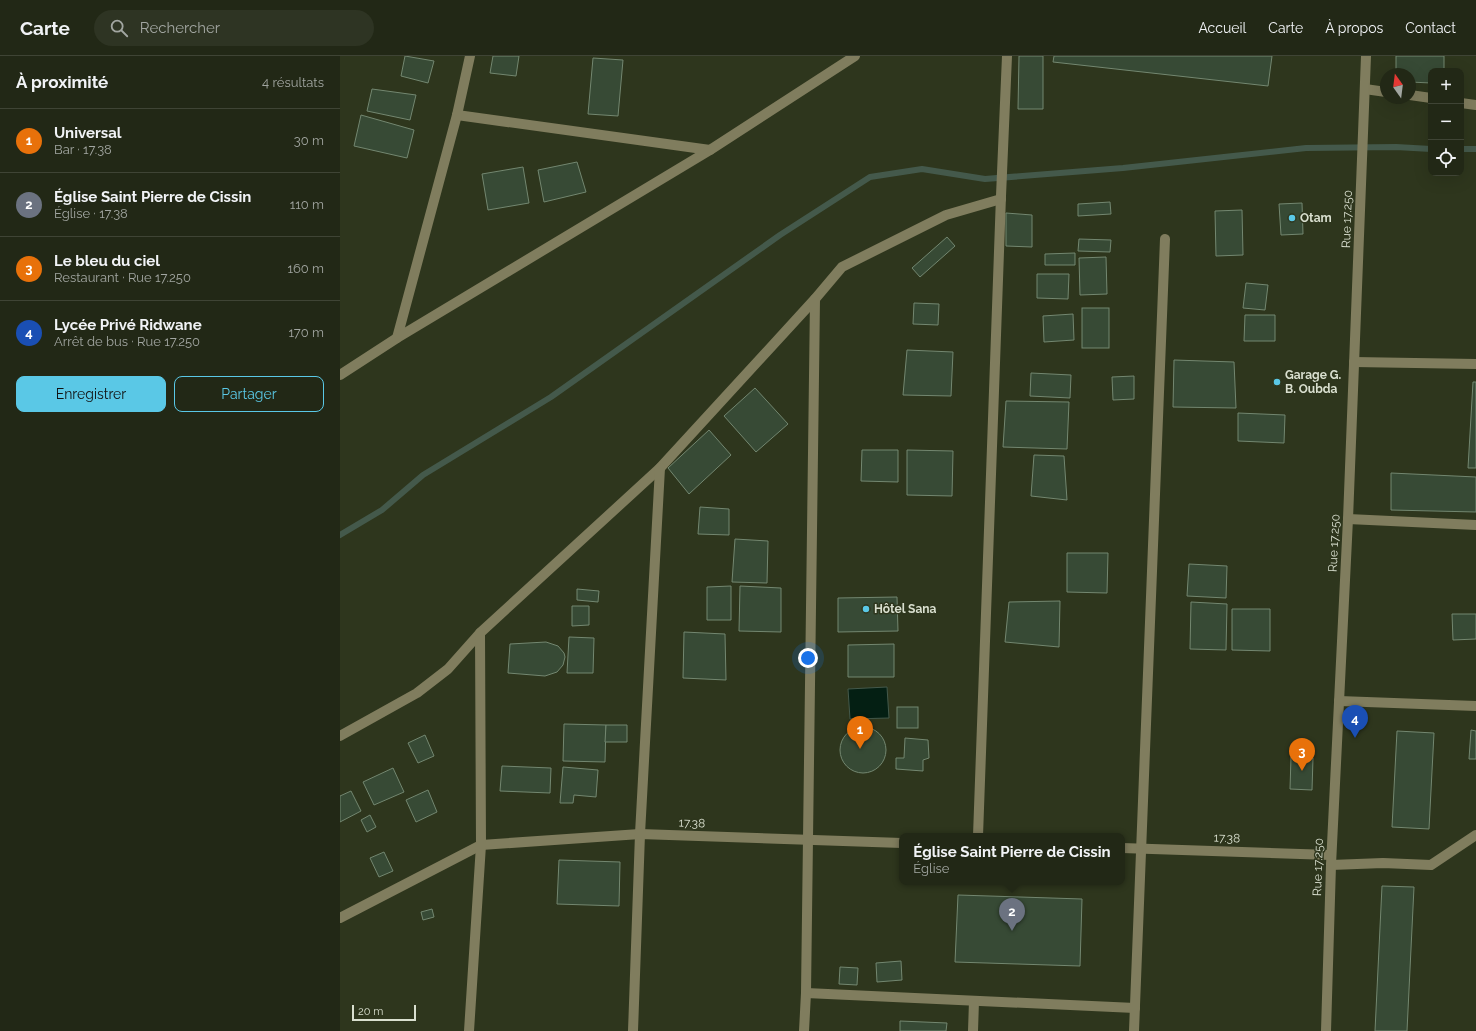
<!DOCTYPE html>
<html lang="fr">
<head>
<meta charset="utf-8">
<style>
	:root { --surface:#222816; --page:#2e3423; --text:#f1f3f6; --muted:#a2a6a1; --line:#3f4435; --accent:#5ac8e6 }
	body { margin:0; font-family:Raleway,sans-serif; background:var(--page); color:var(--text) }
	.controls { position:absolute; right:12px; top:12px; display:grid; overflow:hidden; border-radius:8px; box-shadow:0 4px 16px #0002 }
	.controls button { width:36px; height:36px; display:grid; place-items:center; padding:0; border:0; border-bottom:1px solid var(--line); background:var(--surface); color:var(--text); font:20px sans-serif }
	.compass { position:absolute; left:1040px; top:12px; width:36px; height:36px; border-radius:50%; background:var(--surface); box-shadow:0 4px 16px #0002; rotate:346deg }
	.scale { position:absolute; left:12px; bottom:10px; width:64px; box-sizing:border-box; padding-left:4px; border:2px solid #d9dfcf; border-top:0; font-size:11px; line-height:14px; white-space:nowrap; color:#d9dfcf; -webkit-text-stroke:3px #2e361d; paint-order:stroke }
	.you { position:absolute; left:468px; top:602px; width:14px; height:14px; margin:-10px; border:3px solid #fff; border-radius:50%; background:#1a73e8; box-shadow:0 0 0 6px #1a73e833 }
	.badge { display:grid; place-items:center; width:26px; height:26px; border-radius:50%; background:var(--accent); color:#fff; font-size:13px; font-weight:700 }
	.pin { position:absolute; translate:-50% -33px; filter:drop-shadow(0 1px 2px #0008) }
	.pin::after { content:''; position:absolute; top:21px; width:14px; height:12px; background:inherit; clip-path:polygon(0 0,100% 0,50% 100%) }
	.popup { position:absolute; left:559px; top:777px; width:226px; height:52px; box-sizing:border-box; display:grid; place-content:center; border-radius:8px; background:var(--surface); filter:drop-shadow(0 1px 3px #0005); font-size:13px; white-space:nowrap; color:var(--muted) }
	.popup b { font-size:15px; color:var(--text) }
	.popup::after { content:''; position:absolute; left:50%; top:100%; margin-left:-8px; border:8px solid transparent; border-top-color:var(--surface) }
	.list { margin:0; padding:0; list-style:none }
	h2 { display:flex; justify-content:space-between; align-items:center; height:52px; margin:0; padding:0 16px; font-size:17px }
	h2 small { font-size:13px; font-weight:400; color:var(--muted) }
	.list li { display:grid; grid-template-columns:26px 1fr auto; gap:12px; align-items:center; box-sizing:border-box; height:64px; padding:0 16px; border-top:1px solid var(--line) }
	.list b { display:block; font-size:15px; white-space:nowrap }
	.list p { margin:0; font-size:13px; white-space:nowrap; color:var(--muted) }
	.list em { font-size:13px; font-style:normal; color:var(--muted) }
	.actions { display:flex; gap:8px; padding:12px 16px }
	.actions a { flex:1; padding:9px 0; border:1px solid var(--accent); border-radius:8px; text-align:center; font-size:14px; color:var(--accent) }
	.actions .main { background:var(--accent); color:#111 }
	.icon { flex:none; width:22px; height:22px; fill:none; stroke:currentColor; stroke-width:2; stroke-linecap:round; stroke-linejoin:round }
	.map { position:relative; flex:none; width:1136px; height:975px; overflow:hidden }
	header { display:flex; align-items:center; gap:24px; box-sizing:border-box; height:56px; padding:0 20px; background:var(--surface); border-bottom:1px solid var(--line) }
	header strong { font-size:19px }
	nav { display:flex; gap:22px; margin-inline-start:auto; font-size:14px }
	.search { width:280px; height:36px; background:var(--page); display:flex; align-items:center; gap:10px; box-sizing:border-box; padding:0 14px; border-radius:22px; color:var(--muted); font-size:15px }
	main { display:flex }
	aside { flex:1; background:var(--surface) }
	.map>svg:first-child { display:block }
	.water { fill:#041f13; stroke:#44594b }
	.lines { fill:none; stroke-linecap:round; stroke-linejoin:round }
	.stream { stroke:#44594b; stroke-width:6 }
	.building { fill:#374a35; stroke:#738770 }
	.minor { stroke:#807d5e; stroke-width:10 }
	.poi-dot { fill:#5ac8e6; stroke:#2e361d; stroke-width:1.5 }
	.labels { text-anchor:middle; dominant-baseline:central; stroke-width:3; stroke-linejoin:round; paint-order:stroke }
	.poi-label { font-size:12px; font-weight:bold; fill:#d9dfcf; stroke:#2e361d; text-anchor:start }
	.street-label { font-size:12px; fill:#d9dfcf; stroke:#2e361d }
</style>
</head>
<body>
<header>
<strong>Carte</strong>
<div class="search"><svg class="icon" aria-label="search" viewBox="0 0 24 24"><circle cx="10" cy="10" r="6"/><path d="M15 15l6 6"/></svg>Rechercher</div>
<nav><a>Accueil</a><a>Carte</a><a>À propos</a><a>Contact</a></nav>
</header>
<main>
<aside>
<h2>À proximité<small>4 résultats</small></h2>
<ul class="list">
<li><span class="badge" style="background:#e8710a">1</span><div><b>Universal</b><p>Bar · 17.38</p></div><em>30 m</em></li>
<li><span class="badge" style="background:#6b7280">2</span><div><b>Église Saint Pierre de Cissin</b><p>Église · 17.38</p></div><em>110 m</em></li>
<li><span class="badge" style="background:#e8710a">3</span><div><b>Le bleu du ciel</b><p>Restaurant · Rue 17.250</p></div><em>160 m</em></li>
<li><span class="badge" style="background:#1a4fb4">4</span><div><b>Lycée Privé Ridwane</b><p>Arrêt de bus · Rue 17.250</p></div><em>170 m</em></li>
</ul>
<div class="actions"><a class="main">Enregistrer</a><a>Partager</a></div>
</aside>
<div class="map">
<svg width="1136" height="975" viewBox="0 0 1136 975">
	<rect width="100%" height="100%" fill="#2e361d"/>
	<!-- water -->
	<polygon class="water" points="547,631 549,662 510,663 508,633"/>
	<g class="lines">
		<!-- stream -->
		<g class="stream">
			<polyline points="1121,93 1136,93"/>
			<polyline points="0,479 42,454 83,419 211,341 440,179 530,121 582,113 645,123 783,112 966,92 1056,91 1091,93"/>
		</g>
	</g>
	<!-- building -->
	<g class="building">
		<polygon points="65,0 94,5 88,27 61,20"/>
		<polygon points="153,0 179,0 176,20 150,17"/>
		<polygon points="679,0 703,0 703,53 678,53"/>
		<polygon points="714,0 932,0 928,30 713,6"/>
		<polygon points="1056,0 1104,0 1104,15 1091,15 1091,27 1070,26 1070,18 1056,18"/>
		<polygon points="253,2 283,4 278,60 248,58"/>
		<polygon points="32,33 76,39 70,64 27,55"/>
		<polygon points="21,59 74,74 67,102 14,90"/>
		<polygon points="237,106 246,136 204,146 198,114"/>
		<polygon points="183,111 189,147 148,154 142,118"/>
		<polygon points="770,146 771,158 738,160 738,148"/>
		<polygon points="962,147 963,178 941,179 939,148"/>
		<polygon points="902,154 903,199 876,200 875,155"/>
		<polygon points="666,157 692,159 692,191 666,190"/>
		<polygon points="607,181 615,190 580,221 572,212"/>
		<polygon points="739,183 771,184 770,196 738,195"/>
		<polygon points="735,197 735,209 705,209 705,198"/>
		<polygon points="766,201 767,238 740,239 739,202"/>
		<polygon points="697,218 729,218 728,243 697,242"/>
		<polygon points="906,227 928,229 925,254 903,252"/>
		<polygon points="574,247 599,248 598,269 573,268"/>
		<rect x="742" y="252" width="27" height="40"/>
		<polygon points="733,258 734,284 704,286 703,260"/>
		<polygon points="905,259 935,259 935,285 904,285"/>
		<polygon points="567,294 613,296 611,340 563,339"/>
		<polygon points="834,304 894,306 896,352 833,351"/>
		<polygon points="691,317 731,319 730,342 690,340"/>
		<polygon points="794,320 794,343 773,344 772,321"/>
		<polygon points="1133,326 1136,326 1136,412 1128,412"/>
		<polygon points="415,332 448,368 416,396 384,360"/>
		<polygon points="666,345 729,346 727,393 663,391"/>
		<polygon points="898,357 945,359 944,387 898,385"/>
		<polygon points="369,374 391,399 349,438 328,412"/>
		<polygon points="522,394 558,394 558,426 521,425"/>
		<polygon points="567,394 613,395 612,440 567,439"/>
		<polygon points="694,399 724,400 727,444 691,440"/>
		<polygon points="1051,417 1136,421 1136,456 1051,454"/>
		<polygon points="360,451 389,453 389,479 358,478"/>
		<polygon points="395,483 428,485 427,527 392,526"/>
		<polygon points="727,497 768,497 767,537 727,536"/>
		<polygon points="849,508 887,510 886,542 847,540"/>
		<polygon points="391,530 391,564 367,564 367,531"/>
		<polygon points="400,530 441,532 441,576 399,575"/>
		<polygon points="237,533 259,535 258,546 237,544"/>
		<polygon points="557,541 558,575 498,576 498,542"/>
		<polygon points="720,545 719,591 665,586 669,546"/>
		<polygon points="851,546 887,548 886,594 850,593"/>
		<polygon points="232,550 249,550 249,569 232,570"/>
		<polygon points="892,553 930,553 930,595 892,594"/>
		<polygon points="1112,558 1136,558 1136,583 1113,584"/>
		<polygon points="344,576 385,578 386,624 343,622"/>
		<polygon points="229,581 254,582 253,617 227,617"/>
		<polygon points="206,586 218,590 224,597 225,601 223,609 217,616 205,620 168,617 170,588"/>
		<polygon points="554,588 554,621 508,621 508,589"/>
		<rect x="557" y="651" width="21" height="21"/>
		<polygon points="224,668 266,669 265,706 223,705"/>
		<polygon points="266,669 287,669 287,686 265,686"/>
		<circle cx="523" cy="694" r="23"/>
		<polygon points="1131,674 1136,675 1136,703 1129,703"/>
		<polygon points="1057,675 1094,677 1089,773 1052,771"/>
		<polygon points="85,679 94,700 78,707 68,687"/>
		<polygon points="565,682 588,684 589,702 583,704 583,715 556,713 556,702 564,702"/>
		<polygon points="951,701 973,702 972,734 950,733"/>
		<polygon points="162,710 211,712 210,737 160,735"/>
		<polygon points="223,711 258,714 256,741 234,739 233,747 220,747"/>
		<polygon points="53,712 64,736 34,749 23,726"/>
		<polygon points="88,734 97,756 76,766 66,744"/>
		<polygon points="11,735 21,755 0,766 0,740"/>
		<polygon points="30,759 36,771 27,776 21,764"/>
		<polygon points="44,796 53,815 39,821 30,802"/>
		<polygon points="219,804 280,806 279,850 217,848"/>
		<polygon points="1042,830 1074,831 1067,975 1035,975"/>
		<polygon points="618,839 742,843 740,910 615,906"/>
		<polygon points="92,853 94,861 83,864 81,856"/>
		<polygon points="561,905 562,924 537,926 536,907"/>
		<polygon points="500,911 518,912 517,929 499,928"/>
		<polygon points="560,965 607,967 606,975 560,975"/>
	</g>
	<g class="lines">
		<!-- minor -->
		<g class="minor">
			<polyline points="1025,33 1046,36"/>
			<polyline points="1070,39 1091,42"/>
			<polyline points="1121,47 1136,49"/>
			<polyline points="117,59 370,94"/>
			<polyline points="57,282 117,59 130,0"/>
			<polyline points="1014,306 1136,308"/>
			<polyline points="0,319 57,282 370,94 515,0"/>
			<polyline points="1008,463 1136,469"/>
			<polyline points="999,645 1136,650"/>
			<polyline points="0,680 77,637 108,613 140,577 320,412 475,243 502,211 606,159 661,143"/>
			<polyline points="638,780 661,140 667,0"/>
			<polyline points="782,792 991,799"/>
			<polyline points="991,809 1043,807 1091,809 1136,779"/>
			<polyline points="0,862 141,789 300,778 562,787"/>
			<polyline points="466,937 795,952"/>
			<polyline points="129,975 141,789 140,577"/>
			<polyline points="293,975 300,778 320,412"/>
			<polyline points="464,975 466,937 475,243"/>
			<polyline points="633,975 634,945"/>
			<polyline points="794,975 825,183"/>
			<polyline points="986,975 991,809 1008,463 1026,0"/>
		</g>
	</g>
	<!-- markers -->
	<g class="poi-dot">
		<circle cx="952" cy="162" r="4"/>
		<circle cx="937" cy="326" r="4"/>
		<circle cx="526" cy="553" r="4"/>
	</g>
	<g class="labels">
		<!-- poi labels -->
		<g class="poi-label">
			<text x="960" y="162">Otam</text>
			<text x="945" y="319">Garage G.<tspan x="945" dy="14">B. Oubda</tspan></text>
			<text x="534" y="553">Hôtel Sana</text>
		</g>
		<!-- street labels -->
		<g class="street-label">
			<text transform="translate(1007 163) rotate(-88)">Rue 17.250</text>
			<text transform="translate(994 487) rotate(-87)">Rue 17.250</text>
			<text transform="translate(352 767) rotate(2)">17.38</text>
			<text transform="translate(887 782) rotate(2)">17.38</text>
			<text transform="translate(978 811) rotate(-88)">Rue 17.250</text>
		</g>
	</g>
</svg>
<div class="controls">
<button>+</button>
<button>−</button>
<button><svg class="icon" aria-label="locate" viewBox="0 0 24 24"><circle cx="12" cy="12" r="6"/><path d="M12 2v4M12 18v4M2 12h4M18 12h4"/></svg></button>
</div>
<svg class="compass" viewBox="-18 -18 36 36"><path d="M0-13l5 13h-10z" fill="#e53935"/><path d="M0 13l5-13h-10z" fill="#a2a6a1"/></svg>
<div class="scale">20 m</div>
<div class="you"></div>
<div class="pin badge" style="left:520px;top:693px;background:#e8710a">1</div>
<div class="pin badge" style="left:672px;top:875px;background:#6b7280">2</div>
<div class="popup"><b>Église Saint Pierre de Cissin</b>Église</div>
<div class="pin badge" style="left:962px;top:715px;background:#e8710a">3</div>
<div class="pin badge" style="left:1015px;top:682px;background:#1a4fb4">4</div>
</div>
</main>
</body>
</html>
